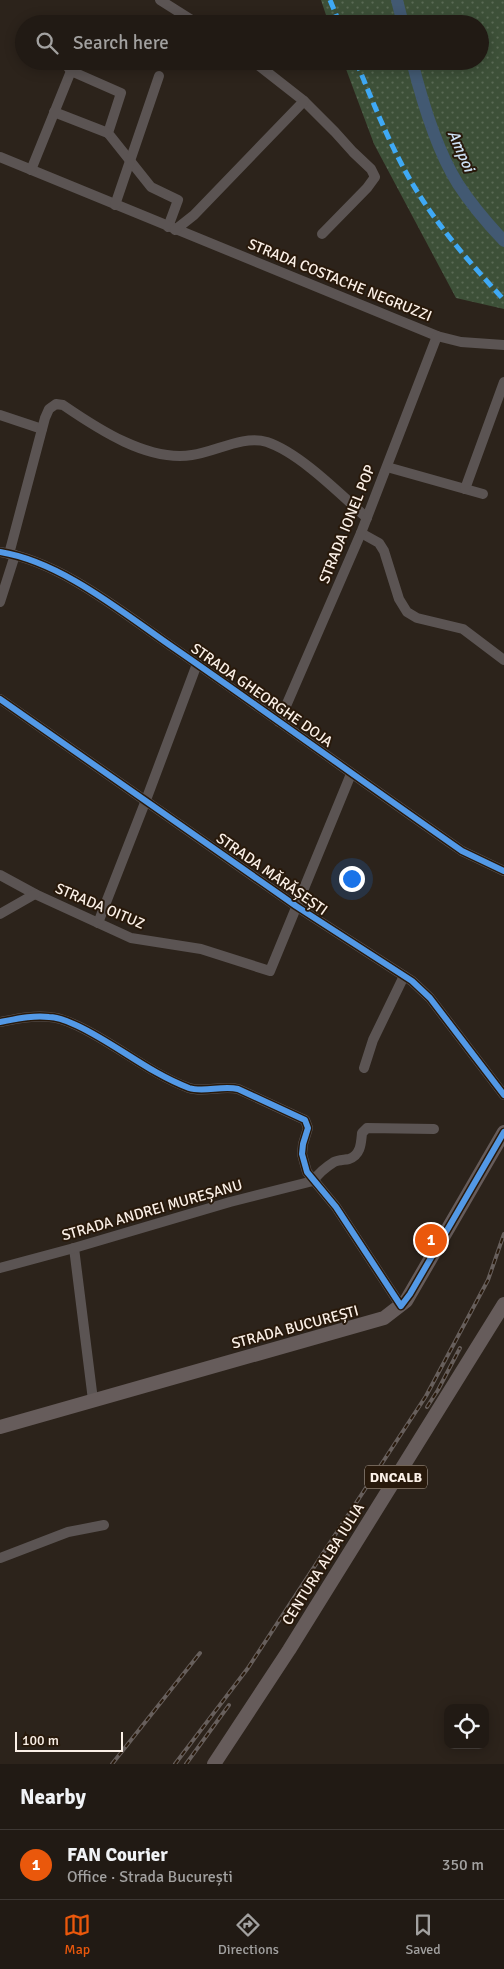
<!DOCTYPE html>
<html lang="en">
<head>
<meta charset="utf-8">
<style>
	:root { --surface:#211a14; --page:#2d2722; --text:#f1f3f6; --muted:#a2a1a0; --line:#3e3834; --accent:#ea580c }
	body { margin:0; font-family:Signika,sans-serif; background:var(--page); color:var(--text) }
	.controls { position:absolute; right:15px; bottom:15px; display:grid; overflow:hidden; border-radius:10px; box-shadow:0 2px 12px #0003 }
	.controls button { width:45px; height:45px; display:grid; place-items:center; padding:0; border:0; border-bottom:1px solid var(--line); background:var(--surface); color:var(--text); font:25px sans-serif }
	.scale { position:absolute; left:15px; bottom:12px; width:108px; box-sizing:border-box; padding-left:5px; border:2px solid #fbf0e7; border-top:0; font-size:14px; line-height:18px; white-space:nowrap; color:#fbf0e7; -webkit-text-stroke:4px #28190b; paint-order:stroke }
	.you { position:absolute; left:351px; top:878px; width:18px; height:18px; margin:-12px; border:4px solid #fff; border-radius:50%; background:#1a73e8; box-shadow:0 0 0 8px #1a73e833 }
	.badge { display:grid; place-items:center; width:32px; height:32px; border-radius:50%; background:var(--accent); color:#fff; font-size:16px; font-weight:700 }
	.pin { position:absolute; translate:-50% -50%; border:2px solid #fff; box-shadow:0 1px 5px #0006 }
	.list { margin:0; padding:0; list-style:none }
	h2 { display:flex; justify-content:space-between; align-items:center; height:65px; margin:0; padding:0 20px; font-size:21px }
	h2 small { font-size:16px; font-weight:400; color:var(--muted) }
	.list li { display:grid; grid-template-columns:32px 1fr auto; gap:15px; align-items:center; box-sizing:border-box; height:70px; padding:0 20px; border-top:1px solid var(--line) }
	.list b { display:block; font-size:19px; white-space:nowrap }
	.list p { margin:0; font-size:16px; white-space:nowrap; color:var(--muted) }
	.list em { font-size:16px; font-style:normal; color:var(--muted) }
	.icon { flex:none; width:28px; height:28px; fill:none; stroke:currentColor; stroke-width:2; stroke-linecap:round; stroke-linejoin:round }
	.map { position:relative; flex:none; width:504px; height:1764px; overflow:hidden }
	.search { position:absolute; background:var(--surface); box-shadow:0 2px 12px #0003; left:15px; right:15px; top:15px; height:55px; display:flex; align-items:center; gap:12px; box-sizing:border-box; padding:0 18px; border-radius:28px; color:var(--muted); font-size:19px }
	.sheet { height:135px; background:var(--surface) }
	nav { display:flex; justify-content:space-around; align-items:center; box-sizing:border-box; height:70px; border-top:1px solid var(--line); background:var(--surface); font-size:14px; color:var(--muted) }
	nav a { display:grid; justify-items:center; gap:2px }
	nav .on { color:var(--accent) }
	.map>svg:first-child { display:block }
	.grass { fill:url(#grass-dots) }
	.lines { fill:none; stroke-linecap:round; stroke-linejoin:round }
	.river { stroke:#425972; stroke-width:12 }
	.minor { stroke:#5b5453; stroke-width:10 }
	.major { stroke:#665c5b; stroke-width:14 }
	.rail-casing { stroke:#675f5c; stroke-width:4 }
	.rail { stroke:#28190b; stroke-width:2; stroke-dasharray:5.5; stroke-linecap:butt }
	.quiet { stroke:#3fa9f5; stroke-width:5; stroke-dasharray:10 5; stroke-linecap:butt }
	.cycleway-casing { stroke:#28190b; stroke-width:9 }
	.cycleway { stroke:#5399e6; stroke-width:6 }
	.labels { text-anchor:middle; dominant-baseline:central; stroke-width:4; stroke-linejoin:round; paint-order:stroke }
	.shield { fill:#28190b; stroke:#bcb0a5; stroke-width:1 }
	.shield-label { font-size:14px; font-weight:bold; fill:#fbf0e7 }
	.street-label { font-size:15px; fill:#fbf0e7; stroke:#28190b }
	.water-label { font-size:16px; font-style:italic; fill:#cee1f6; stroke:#28190b }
</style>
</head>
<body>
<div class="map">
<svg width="504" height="1764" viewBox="0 0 504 1764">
	<defs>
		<pattern id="grass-dots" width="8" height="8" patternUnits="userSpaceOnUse" patternTransform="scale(1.25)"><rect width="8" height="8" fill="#3d5038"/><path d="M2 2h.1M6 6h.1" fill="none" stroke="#5a6a55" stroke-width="1.8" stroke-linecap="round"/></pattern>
	</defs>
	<rect width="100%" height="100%" fill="#2c231b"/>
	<!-- grass -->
	<polygon class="grass" points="321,0 504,0 504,309 456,298 374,144 343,61 480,61 480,24 329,24"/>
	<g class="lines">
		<!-- river -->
		<g class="river">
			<polyline points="397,0 403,24"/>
			<path d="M412,61C422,101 436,149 458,184C471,204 487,223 504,241"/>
		</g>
		<!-- minor -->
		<g class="minor">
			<polyline points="160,0 198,24"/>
			<polyline points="63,61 71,71 121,93 108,133 151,187 178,200 168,227"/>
			<polyline points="253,61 304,101 335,132 353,152 371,169 375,177 367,188 322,234"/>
			<polyline points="54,112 108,133"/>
			<polyline points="0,157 437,336 461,342 504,345"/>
			<polyline points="31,170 71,71"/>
			<polyline points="115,205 159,76"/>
			<polyline points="175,230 194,215 304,101"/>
			<polyline points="0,415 42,429"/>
			<polyline points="387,467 483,494"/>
			<polyline points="465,489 504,382"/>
			<polyline points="361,533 379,543 384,551 399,599 407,612 417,618 463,629 504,660"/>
			<path d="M0,552C62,562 123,613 174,648C271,715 366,784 462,851L504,871"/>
			<path d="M9,554L45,418L49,409L56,404L63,405C98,429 148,462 192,455C216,452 242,435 267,442C300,453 341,495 367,518"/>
			<polyline points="0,602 15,555"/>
			<polyline points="0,699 296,906 412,981 430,998 504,1095"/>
			<polyline points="279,722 361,533 437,336"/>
			<polyline points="0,875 35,894 131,938 201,949 270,971 351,774"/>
			<polyline points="0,914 35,894"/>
			<polyline points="98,923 146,800 197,664"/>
			<path d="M0,1022C16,1019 33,1015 49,1017C60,1017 69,1022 78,1026C116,1044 149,1073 189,1088C204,1093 222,1085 238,1089L305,1120L308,1128L303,1144L302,1154L307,1172L336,1207L401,1306"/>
			<polyline points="364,1068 373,1040 404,976"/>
			<polyline points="74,1248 93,1400"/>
			<path d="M0,1268L74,1248L230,1202L313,1181C318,1174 326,1167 334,1162C338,1160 344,1160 349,1159C361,1155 361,1143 362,1133L367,1128L434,1129"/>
			<polyline points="0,1558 68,1532 104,1525"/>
		</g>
		<!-- major -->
		<g class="major">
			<polyline points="0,1427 384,1318 406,1301 504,1132"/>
			<polyline points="214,1764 289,1650 504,1304"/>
		</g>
		<!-- rail casing -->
		<g class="rail-casing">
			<g id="rail">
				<polyline points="427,1407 438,1390 460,1348"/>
				<polyline points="112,1764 200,1653"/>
				<polyline points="175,1764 248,1668 426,1396 488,1280 504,1234"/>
				<polyline points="186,1764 229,1705"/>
			</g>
		</g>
		<!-- rail -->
		<use href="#rail" class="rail"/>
		<!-- quiet -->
		<g class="quiet">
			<polyline points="330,0 340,24"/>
			<path d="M356,61C375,107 393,154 420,196C444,234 474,267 504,300"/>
		</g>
		<!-- cycleway casing -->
		<g class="cycleway-casing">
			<g id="cycleway">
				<path d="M0,552C62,562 123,613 174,648C271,715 366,784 462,851L504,871"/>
				<polyline points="0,699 296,906 412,981 430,998 504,1095"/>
				<path d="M0,1022C16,1019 33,1015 49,1017C60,1017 69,1022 78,1026C116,1044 149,1073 189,1088C204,1093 222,1085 238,1089L305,1120L308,1128L303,1144L302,1154L307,1172L336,1207L401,1306L410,1294L504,1132"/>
			</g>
		</g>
		<!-- cycleway -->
		<use href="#cycleway" class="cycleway"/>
	</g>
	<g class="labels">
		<!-- shield labels -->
		<rect class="shield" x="365" y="1465.5" width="62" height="23" rx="4"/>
		<g class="shield-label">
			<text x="396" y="1477">DNCALB</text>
		</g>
		<!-- street labels -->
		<g class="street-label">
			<text transform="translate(340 280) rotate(22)">STRADA COSTACHE NEGRUZZI</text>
			<text transform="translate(347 524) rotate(-68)">STRADA IONEL POP</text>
			<text transform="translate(262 695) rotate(35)">STRADA GHEORGHE DOJA</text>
			<text transform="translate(272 874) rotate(35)">STRADA MĂRĂȘEȘTI</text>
			<text transform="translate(100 906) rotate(23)">STRADA OITUZ</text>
			<text transform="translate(152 1210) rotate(-16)">STRADA ANDREI MUREȘANU</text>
			<text transform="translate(295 1327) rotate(-15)">STRADA BUCUREȘTI</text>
			<text transform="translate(323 1564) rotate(-58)">CENTURA ALBA IULIA</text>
		</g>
		<!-- water labels -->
		<g class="water-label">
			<text transform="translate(461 151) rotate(66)">Ampoi</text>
		</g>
	</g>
</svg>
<div class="controls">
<button><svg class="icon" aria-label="locate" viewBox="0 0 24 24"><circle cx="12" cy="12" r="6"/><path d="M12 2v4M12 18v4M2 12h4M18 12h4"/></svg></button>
</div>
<div class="scale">100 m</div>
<div class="you"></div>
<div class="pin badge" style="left:431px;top:1240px">1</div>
<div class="search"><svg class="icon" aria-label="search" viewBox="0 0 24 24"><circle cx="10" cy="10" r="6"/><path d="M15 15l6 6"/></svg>Search here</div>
</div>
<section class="sheet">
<h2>Nearby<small></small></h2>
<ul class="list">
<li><span class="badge">1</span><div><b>FAN Courier</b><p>Office · Strada București</p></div><em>350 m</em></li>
</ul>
</section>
<nav>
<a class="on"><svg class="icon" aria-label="map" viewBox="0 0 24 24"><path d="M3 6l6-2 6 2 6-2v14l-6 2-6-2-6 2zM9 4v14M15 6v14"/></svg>Map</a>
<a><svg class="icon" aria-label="directions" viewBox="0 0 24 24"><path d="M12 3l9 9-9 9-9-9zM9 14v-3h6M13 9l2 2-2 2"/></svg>Directions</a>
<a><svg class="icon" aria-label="saved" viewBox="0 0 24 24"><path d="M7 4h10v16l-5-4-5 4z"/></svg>Saved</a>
</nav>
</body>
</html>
